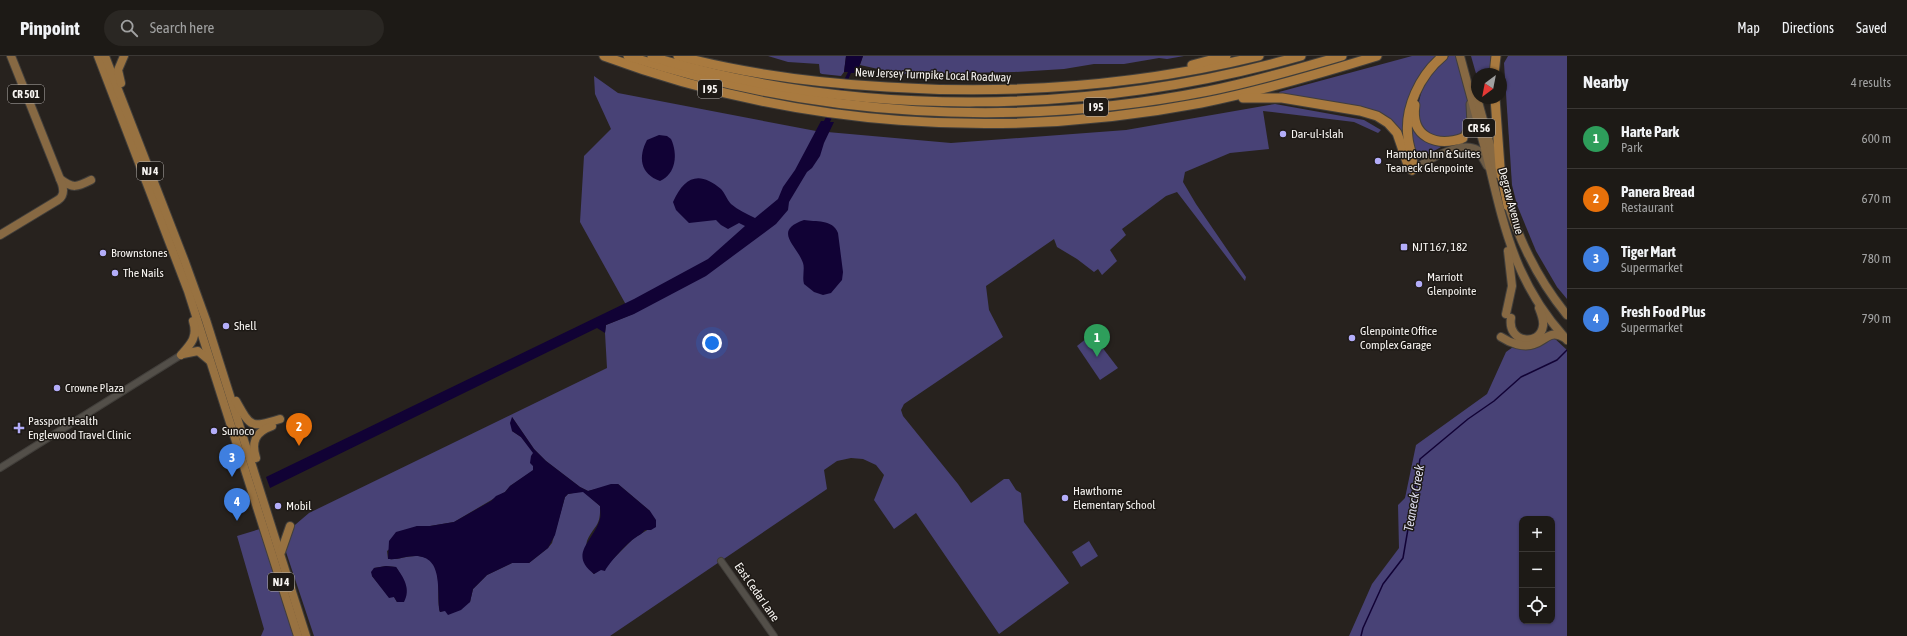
<!DOCTYPE html>
<html lang="en">
<head>
<meta charset="utf-8">
<style>
	:root { --surface:#1d1a16; --page:#2a2723; --text:#f1f3f6; --muted:#a0a1a1; --line:#3b3835; --accent:#ea580c }
	body { margin:0; font-family:"Asap Condensed",sans-serif; background:var(--page); color:var(--text) }
	.controls { position:absolute; right:12px; bottom:12px; display:grid; overflow:hidden; border-radius:8px; box-shadow:0 1px 3px #0004 }
	.controls button { width:36px; height:36px; display:grid; place-items:center; padding:0; border:0; border-bottom:1px solid var(--line); background:var(--surface); color:var(--text); font:20px sans-serif }
	.compass { position:absolute; left:1471px; top:12px; width:36px; height:36px; border-radius:50%; background:var(--surface); box-shadow:0 1px 3px #0004; rotate:212deg }
	.you { position:absolute; left:712px; top:287px; width:14px; height:14px; margin:-10px; border:3px solid #fff; border-radius:50%; background:#1a73e8; box-shadow:0 0 0 6px #1a73e833 }
	.badge { display:grid; place-items:center; width:26px; height:26px; border-radius:50%; background:var(--accent); color:#fff; font-size:13px; font-weight:700 }
	.pin { position:absolute; translate:-50% -33px; filter:drop-shadow(0 1px 2px #0008) }
	.pin::after { content:''; position:absolute; top:21px; width:14px; height:12px; background:inherit; clip-path:polygon(0 0,100% 0,50% 100%) }
	.list { margin:0; padding:0; list-style:none }
	h2 { display:flex; justify-content:space-between; align-items:center; height:52px; margin:0; padding:0 16px; font-size:17px }
	h2 small { font-size:13px; font-weight:400; color:var(--muted) }
	.list li { display:grid; grid-template-columns:26px 1fr auto; gap:12px; align-items:center; box-sizing:border-box; height:60px; padding:0 16px; border-top:1px solid var(--line) }
	.list b { display:block; font-size:15px; white-space:nowrap }
	.list p { margin:0; font-size:13px; white-space:nowrap; color:var(--muted) }
	.list em { font-size:13px; font-style:normal; color:var(--muted) }
	.icon { flex:none; width:22px; height:22px; fill:none; stroke:currentColor; stroke-width:2; stroke-linecap:round; stroke-linejoin:round }
	.map { position:relative; flex:none; width:1567px; height:580px; overflow:hidden }
	header { display:flex; align-items:center; gap:24px; box-sizing:border-box; height:56px; padding:0 20px; background:var(--surface); border-bottom:1px solid var(--line) }
	header strong { font-size:19px }
	nav { display:flex; gap:22px; margin-inline-start:auto; font-size:14px }
	.search { width:280px; height:36px; background:var(--page); display:flex; align-items:center; gap:10px; box-sizing:border-box; padding:0 14px; border-radius:22px; color:var(--muted); font-size:15px }
	main { display:flex }
	aside { flex:1; background:var(--surface) }
	.map>svg:first-child { display:block }
	.green { fill:#484276; fill-rule:evenodd }
	.water { fill:#110235 }
	.lines { fill:none; stroke-linecap:round; stroke-linejoin:round }
	.stream { stroke:#110235; stroke-width:1.5 }
	.tertiary-casing { stroke:#423f3b; stroke-width:8 }
	.secondary-casing { stroke:#423f3b; stroke-width:9 }
	.primary-casing { stroke:#423f3b; stroke-width:10 }
	.trunk-casing { stroke:#423f3b; stroke-width:10 }
	.motorway-casing { stroke:#423f3b; stroke-width:11 }
	.tertiary { stroke:#534f49; stroke-width:6 }
	.secondary { stroke:#6d5c46; stroke-width:7 }
	.primary { stroke:#876943; stroke-width:8 }
	.trunk { stroke:#987241; stroke-width:8 }
	.motorway { stroke:#a97a3f; stroke-width:9 }
	.poi-dot { fill:#b3adf9; stroke:#1d1915; stroke-width:1.5 }
	.labels { text-anchor:middle; dominant-baseline:central; stroke-width:3; stroke-linejoin:round; paint-order:stroke }
	.shield { fill:#1d1915; stroke:#b6b2af; stroke-width:1 }
	.shield-label { font-size:11px; font-weight:bold; fill:#f7f4f1 }
	.street-label { font-size:12px; fill:#f7f4f1; stroke:#1d1915 }
	.poi-label { font-size:12px; fill:#f7f4f1; stroke:#1d1915; text-anchor:start }
	.water-label { font-size:13px; font-style:italic; fill:#e1e0f2; stroke:#1d1915 }
</style>
</head>
<body>
<header>
<strong>Pinpoint</strong>
<div class="search"><svg class="icon" aria-label="search" viewBox="0 0 24 24"><circle cx="10" cy="10" r="6"/><path d="M15 15l6 6"/></svg>Search here</div>
<nav><a>Map</a><a>Directions</a><a>Saved</a></nav>
</header>
<main>
<div class="map">
<svg width="1567" height="580" viewBox="0 0 1567 580">
	<rect width="100%" height="100%" fill="#27221e"/>
	<!-- green -->
	<g class="green">
		<polygon points="768,0 846,0 844,16 841,20 822,18 820,17 819,8 788,6"/>
		<polygon points="863,0 1184,0 1167,3 1159,2 1124,8 1094,8 1064,13 1014,16 901,18 860,9"/>
		<path d="M1412,0H1436C1411,20 1410,56 1404,84L1392,66L1281,40L1279,36Z"/>
		<path d="M1449,0H1456C1462,20 1473,47 1468,68C1463,90 1432,87 1422,71C1412,55 1423,25 1435,12C1439,7 1444,4 1449,0Z"/>
		<polygon points="1471,0 1493,0 1490,6 1490,18 1477,18 1477,21"/>
		<polygon points="1508,0 1567,0 1567,243 1557,231 1536,195 1517,149 1512,129 1504,7"/>
		<path d="M594,20L618,37L816,75L951,87L1126,74L1275,48L1364,64L1381,74L1378,77L1354,66L1263,55L1269,93L1230,97L1185,116L1183,126L1196,148L1246,221L1245,225L1177,136L1166,140L1122,173L1126,179L1110,194L1117,205L1102,219L1098,213L1094,216L1077,203L1057,191L1054,183L986,230L989,254L1003,281L904,348L901,354L903,360L958,428L971,447L1004,423H1009L1016,434L1021,437L1024,466L1069,527L999,578L916,457L894,473L874,444L884,419L876,409L863,403L851,402L837,405L824,414L827,433L610,580H314L285,493L289,474L309,457L607,312L605,277L606,269L633,258L625,247L580,166L584,100L611,73L595,38ZM512,361L534,393L546,405L580,431L588,435L618,428L650,455L649,473L634,482L608,508L594,518C590,515 585,490 587,485C594,469 601,471 600,450L583,435L568,438L565,441L552,487L548,492L529,507H512L487,519L473,533L470,546L440,556C435,538 447,500 416,500C406,500 398,504 388,503L387,495L417,470H430L454,466L505,436L510,430L534,414V397L521,381L512,375ZM386,510L396,511L401,519L403,546H397L394,541H389L372,520L374,512Z"/>
		<path d="M1412,56L1427,84L1441,91L1418,104C1409,88 1410,73 1412,56Z"/>
		<polygon points="1092,278 1118,312 1100,324 1077,290"/>
		<path d="M1553,281L1567,294V580H1349L1372,528L1399,492L1398,449L1405,442L1416,389L1487,338L1506,296L1513,291ZM1522,463H1552V565H1522Z"/>
		<polygon points="263,472 298,580 261,580 264,573 237,480"/>
		<polygon points="1089,485 1098,500 1081,511 1072,496"/>
	</g>
	<!-- water -->
	<g class="water">
		<path d="M846,0H863L857,17H851L830,66H834L824,87L820,100L812,112L807,116L789,146L788,154L776,168L706,220L634,258L606,269L605,277L597,272L270,432L266,421L634,243L708,203L745,170L739,167L728,173L721,169L716,164L689,167L676,154L673,146C684,121 699,114 721,133C725,137 727,144 731,148C738,154 747,158 755,162L778,143L783,131L795,114L821,65H824L848,16H844Z"/>
		<path d="M659,79L667,80L671,83C678,98 676,118 660,125C640,118 638,101 647,84Z"/>
		<path d="M804,164C815,166 833,163 838,177L843,216L842,224L831,237L823,239L814,236L804,228C802,221 805,213 803,207C797,189 772,175 804,164Z"/>
		<path d="M512,361L534,393L546,405L580,431L588,435L611,428H618L650,455L656,464V471L651,474H645C642,478 639,479 635,482C628,486 608,508 605,515L601,514L594,518C568,498 593,486 600,463C601,460 600,454 600,450L583,436L568,438L565,441L555,479L548,492L529,507H512L487,519L473,533L470,546L461,554L448,559L445,555L440,556C436,538 445,500 415,500C405,500 398,504 388,503L389,485L396,476L417,470H430L454,466L491,445L496,440L505,436L510,430L533,414V410L530,407L531,400L533,397L521,381L512,375L510,367Z"/>
		<path d="M386,510L396,511C404,522 411,533 404,546H397L394,541L389,542L372,520L371,516L374,512Z"/>
	</g>
	<g class="lines">
		<!-- stream -->
		<polyline class="stream" points="1361,580 1363,572 1383,528 1403,502 1420,403 1468,363 1494,345 1521,321 1557,304 1567,294"/>
		<!-- tertiary casing -->
		<g class="tertiary-casing">
			<g id="tertiary">
				<polyline points="0,412 181,299"/>
				<polyline points="721,505 774,580"/>
			</g>
		</g>
		<!-- secondary casing -->
		<g class="secondary-casing">
			<g id="secondary">
				<polyline points="1460,86 1471,68 1470,48"/>
				<path d="M1412,114C1428,105 1460,83 1478,94L1487,110"/>
			</g>
		</g>
		<!-- primary casing -->
		<g class="primary-casing">
			<g id="primary">
				<path d="M1460,0C1469,33 1478,66 1487,100C1504,171 1515,228 1567,284"/>
				<polyline points="1477,42 1498,118"/>
				<path d="M60,123C73,133 77,131 91,124"/>
				<path d="M1507,145C1520,187 1539,225 1567,259"/>
				<path d="M0,179L58,144C64,140 64,135 62,128L11,0"/>
				<polyline points="1506,258 1512,230 1508,195"/>
				<path d="M1511,262C1507,287 1540,291 1543,270C1544,264 1541,257 1539,252"/>
				<path d="M1501,281C1510,287 1524,292 1534,288C1547,284 1549,273 1565,282"/>
			</g>
		</g>
		<!-- trunk casing -->
		<g class="trunk-casing">
			<g id="trunk">
				<polyline points="98,0 188,235 298,580"/>
				<polyline points="105,0 185,206 206,264 306,580"/>
				<polyline points="121,27 118,14 124,0"/>
				<polyline points="183,298 198,295 210,305"/>
				<path d="M181,299C191,288 198,281 193,265"/>
				<path d="M236,345C251,372 251,372 280,363"/>
				<path d="M256,402C251,386 255,376 272,370"/>
				<polyline points="281,496 290,470"/>
			</g>
		</g>
		<!-- motorway casing -->
		<g class="motorway-casing">
			<g id="motorway">
				<path d="M604,0C795,71 1002,85 1201,47C1261,35 1319,18 1377,0"/>
				<path d="M628,0C816,61 1014,73 1208,35C1253,26 1298,13 1342,0"/>
				<path d="M678,0C746,18 817,27 887,31C1013,39 1137,30 1259,0"/>
				<path d="M652,1C859,63 1093,59 1301,0"/>
				<polyline points="1192,9 1226,0"/>
				<polyline points="1494,18 1496,0"/>
				<polyline points="1243,42 1282,42 1360,55 1377,60 1388,67 1397,77 1408,109 1412,114"/>
				<polyline points="1495,42 1500,111 1508,150"/>
				<path d="M1415,49C1410,82 1437,91 1463,82"/>
				<path d="M1412,114C1415,103 1409,93 1408,82C1404,52 1420,19 1443,0"/>
			</g>
		</g>
		<!-- tertiary -->
		<use href="#tertiary" class="tertiary"/>
		<!-- secondary -->
		<use href="#secondary" class="secondary"/>
		<!-- primary -->
		<use href="#primary" class="primary"/>
		<!-- trunk -->
		<use href="#trunk" class="trunk"/>
		<!-- motorway -->
		<use href="#motorway" class="motorway"/>
	</g>
	<!-- markers -->
	<g class="poi-dot">
		<circle cx="1283" cy="78" r="4"/>
		<circle cx="1378" cy="105" r="4"/>
		<rect x="1400" y="187" width="8" height="8" rx="2"/>
		<circle cx="103" cy="197" r="4"/>
		<circle cx="115" cy="217" r="4"/>
		<circle cx="1419" cy="228" r="4"/>
		<circle cx="226" cy="270" r="4"/>
		<circle cx="1352" cy="282" r="4"/>
		<circle cx="57" cy="332" r="4"/>
		<path d="M17 366h4v4h4v4h-4v4h-4v-4h-4v-4h4z"/>
		<circle cx="214" cy="375" r="4"/>
		<circle cx="1065" cy="442" r="4"/>
		<circle cx="278" cy="450" r="4"/>
	</g>
	<g class="labels">
		<!-- shield labels -->
		<g class="shield">
			<rect x="698" y="24" width="24" height="18" rx="3"/>
			<rect x="8" y="29" width="36" height="18" rx="3"/>
			<rect x="1084" y="42" width="24" height="18" rx="3"/>
			<rect x="1463" y="63" width="32" height="18" rx="3"/>
			<rect x="137" y="106" width="26" height="18" rx="3"/>
			<rect x="268" y="517" width="26" height="18" rx="3"/>
		</g>
		<g class="shield-label">
			<text x="710" y="33">I 95</text>
			<text x="26" y="38">CR 501</text>
			<text x="1096" y="51">I 95</text>
			<text x="1479" y="72">CR 56</text>
			<text x="150" y="115">NJ 4</text>
			<text x="281" y="526">NJ 4</text>
		</g>
		<!-- street labels -->
		<g class="street-label">
			<text transform="translate(933 19) rotate(2)">New Jersey Turnpike Local Roadway</text>
			<text transform="translate(1511 145) rotate(75)">Degraw Avenue</text>
			<text transform="translate(757 536) rotate(55)">East Cedar Lane</text>
		</g>
		<!-- poi labels -->
		<g class="poi-label">
			<text x="1291" y="78">Dar-ul-Islah</text>
			<text x="1386" y="98">Hampton Inn &amp; Suites<tspan x="1386" dy="14">Teaneck Glenpointe</tspan></text>
			<text x="1412" y="191">NJT 167, 182</text>
			<text x="111" y="197">Brownstones</text>
			<text x="123" y="217">The Nails</text>
			<text x="1427" y="221">Marriott<tspan x="1427" dy="14">Glenpointe</tspan></text>
			<text x="234" y="270">Shell</text>
			<text x="1360" y="275">Glenpointe Office<tspan x="1360" dy="14">Complex Garage</tspan></text>
			<text x="65" y="332">Crowne Plaza</text>
			<text x="28" y="365">Passport Health<tspan x="28" dy="14">Englewood Travel Clinic</tspan></text>
			<text x="222" y="375">Sunoco</text>
			<text x="1073" y="435">Hawthorne<tspan x="1073" dy="14">Elementary School</tspan></text>
			<text x="286" y="450">Mobil</text>
		</g>
		<!-- water labels -->
		<g class="water-label">
			<text transform="translate(1414 442) rotate(-80)">Teaneck Creek</text>
		</g>
	</g>
</svg>
<div class="controls">
<button>+</button>
<button>−</button>
<button><svg class="icon" aria-label="locate" viewBox="0 0 24 24"><circle cx="12" cy="12" r="6"/><path d="M12 2v4M12 18v4M2 12h4M18 12h4"/></svg></button>
</div>
<svg class="compass" viewBox="-18 -18 36 36"><path d="M0-13l5 13h-10z" fill="#e53935"/><path d="M0 13l5-13h-10z" fill="#a0a1a1"/></svg>
<div class="you"></div>
<div class="pin badge" style="left:1097px;top:301px;background:#2e9e5b">1</div>
<div class="pin badge" style="left:299px;top:390px;background:#e8710a">2</div>
<div class="pin badge" style="left:232px;top:421px;background:#3f7fe0">3</div>
<div class="pin badge" style="left:237px;top:465px;background:#3f7fe0">4</div>
</div>
<aside>
<h2>Nearby<small>4 results</small></h2>
<ul class="list">
<li><span class="badge" style="background:#2e9e5b">1</span><div><b>Harte Park</b><p>Park</p></div><em>600 m</em></li>
<li><span class="badge" style="background:#e8710a">2</span><div><b>Panera Bread</b><p>Restaurant</p></div><em>670 m</em></li>
<li><span class="badge" style="background:#3f7fe0">3</span><div><b>Tiger Mart</b><p>Supermarket</p></div><em>780 m</em></li>
<li><span class="badge" style="background:#3f7fe0">4</span><div><b>Fresh Food Plus</b><p>Supermarket</p></div><em>790 m</em></li>
</ul>
</aside>
</main>
</body>
</html>
